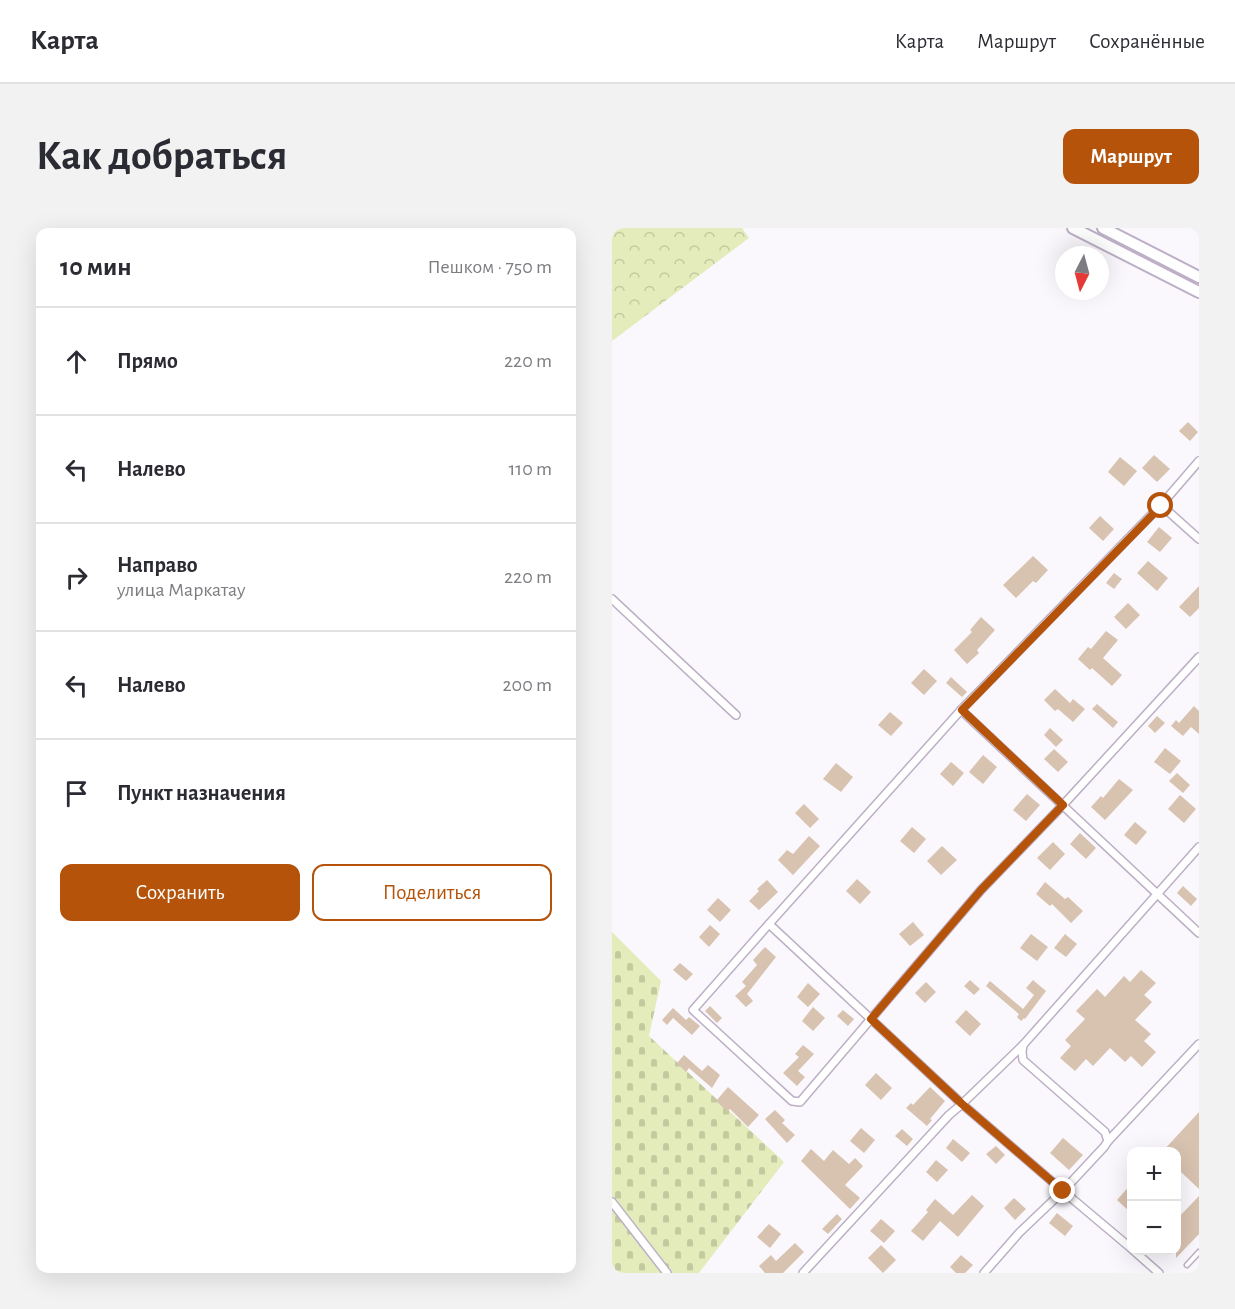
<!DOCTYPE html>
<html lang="ru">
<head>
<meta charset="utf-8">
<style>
	:root { --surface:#fff; --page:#f2f2f3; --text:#2b2b33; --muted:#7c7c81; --line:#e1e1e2; --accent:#b45309 }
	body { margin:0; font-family:"Alegreya Sans",sans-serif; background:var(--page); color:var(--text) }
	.controls { position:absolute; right:18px; bottom:18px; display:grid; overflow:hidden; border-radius:12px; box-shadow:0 6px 24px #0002 }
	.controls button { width:54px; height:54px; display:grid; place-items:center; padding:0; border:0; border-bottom:2px solid var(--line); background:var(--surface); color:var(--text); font:30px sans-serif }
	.compass { position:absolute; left:443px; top:18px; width:54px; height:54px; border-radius:50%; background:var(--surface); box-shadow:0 6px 24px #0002; rotate:186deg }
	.stop { position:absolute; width:18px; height:18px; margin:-14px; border:4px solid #b45309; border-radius:50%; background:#fff }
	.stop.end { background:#b45309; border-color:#fff; box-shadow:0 2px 6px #0008 }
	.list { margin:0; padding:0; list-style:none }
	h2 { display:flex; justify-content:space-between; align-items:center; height:78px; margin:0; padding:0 24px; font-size:26px }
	h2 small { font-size:20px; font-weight:400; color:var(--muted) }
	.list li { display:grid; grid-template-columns:39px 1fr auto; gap:18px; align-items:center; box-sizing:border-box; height:108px; padding:0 24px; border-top:2px solid var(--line) }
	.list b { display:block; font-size:22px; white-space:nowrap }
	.list p { margin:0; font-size:20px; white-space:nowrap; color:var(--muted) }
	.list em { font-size:20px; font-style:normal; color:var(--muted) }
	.actions { display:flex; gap:12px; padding:18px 24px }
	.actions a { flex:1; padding:14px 0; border:2px solid var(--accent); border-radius:12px; text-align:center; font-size:21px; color:var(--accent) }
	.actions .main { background:var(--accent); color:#fff }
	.icon { flex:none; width:33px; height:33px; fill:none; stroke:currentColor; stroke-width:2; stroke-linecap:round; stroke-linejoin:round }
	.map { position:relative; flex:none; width:587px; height:1045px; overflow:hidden; border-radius:12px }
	header { display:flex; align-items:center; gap:36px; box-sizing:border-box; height:84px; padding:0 30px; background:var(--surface); border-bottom:2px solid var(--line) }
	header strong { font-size:28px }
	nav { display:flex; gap:33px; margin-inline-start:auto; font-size:21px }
	.intro { display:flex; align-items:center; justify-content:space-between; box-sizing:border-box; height:144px; padding:0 36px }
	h1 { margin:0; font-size:42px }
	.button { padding:15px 27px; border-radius:12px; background:var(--accent); color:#fff; font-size:21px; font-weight:700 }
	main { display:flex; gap:36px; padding:0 36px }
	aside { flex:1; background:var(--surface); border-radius:12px; box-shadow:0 6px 24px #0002 }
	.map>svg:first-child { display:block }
	.cemetery { fill:url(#cemetery-stones) }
	.park { fill:url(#park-crowns) }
	.building { fill:#d8c2b0 }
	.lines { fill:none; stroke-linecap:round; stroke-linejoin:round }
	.lane-casing { stroke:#bdafc5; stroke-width:7 }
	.street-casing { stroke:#bdafc5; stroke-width:10 }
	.primary-casing { stroke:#bdafc5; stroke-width:14 }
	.lane { stroke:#fff; stroke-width:4 }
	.street { stroke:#fff; stroke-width:7 }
	.primary { stroke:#fff; stroke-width:10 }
	.route { stroke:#b45309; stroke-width:8 }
</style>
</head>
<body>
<header>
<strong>Карта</strong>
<nav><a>Карта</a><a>Маршрут</a><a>Сохранённые</a></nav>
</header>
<div class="intro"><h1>Как добраться</h1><a class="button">Маршрут</a></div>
<main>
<aside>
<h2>10 мин<small>Пешком · 750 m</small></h2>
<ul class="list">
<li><svg class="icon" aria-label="ahead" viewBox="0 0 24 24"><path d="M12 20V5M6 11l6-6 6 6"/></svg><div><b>Прямо</b></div><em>220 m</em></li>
<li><svg class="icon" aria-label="left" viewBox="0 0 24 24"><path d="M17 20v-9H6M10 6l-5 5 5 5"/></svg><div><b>Налево</b></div><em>110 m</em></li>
<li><svg class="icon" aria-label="right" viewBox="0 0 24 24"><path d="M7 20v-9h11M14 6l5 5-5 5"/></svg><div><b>Направо</b><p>улица Маркатау</p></div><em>220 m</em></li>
<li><svg class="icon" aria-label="left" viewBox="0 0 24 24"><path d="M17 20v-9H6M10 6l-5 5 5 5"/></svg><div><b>Налево</b></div><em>200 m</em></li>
<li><svg class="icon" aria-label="arrive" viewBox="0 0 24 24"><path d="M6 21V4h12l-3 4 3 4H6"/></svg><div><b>Пункт назначения</b></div></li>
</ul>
<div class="actions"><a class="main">Сохранить</a><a>Поделиться</a></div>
</aside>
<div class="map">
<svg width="587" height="1045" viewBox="0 0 587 1045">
	<defs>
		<pattern id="cemetery-stones" width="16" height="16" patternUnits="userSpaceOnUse" patternTransform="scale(1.5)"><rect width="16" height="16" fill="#e3ecba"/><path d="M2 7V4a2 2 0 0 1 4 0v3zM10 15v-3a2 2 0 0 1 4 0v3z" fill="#c3caa0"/></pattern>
		<pattern id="park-crowns" width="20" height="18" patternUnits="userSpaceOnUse" patternTransform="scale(1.5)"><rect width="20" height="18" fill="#e3ecba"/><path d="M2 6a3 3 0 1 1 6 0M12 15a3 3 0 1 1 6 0" fill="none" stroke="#c3caa0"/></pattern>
	</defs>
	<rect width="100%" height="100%" fill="#fbf8fd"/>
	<!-- cemetery -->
	<polygon class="cemetery" points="0,704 49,753 37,808 172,934 87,1045 0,1045"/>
	<!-- park -->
	<polygon class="park" points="0,0 130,0 137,10 0,113"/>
	<!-- building -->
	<g class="building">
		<polygon points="576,194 586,204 578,213 567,203"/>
		<polygon points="542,227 558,241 545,254 530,240"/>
		<polygon points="508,229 525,243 512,258 496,244"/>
		<polygon points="488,288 502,301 491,313 477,300"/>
		<polygon points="547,299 560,310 548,324 535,314"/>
		<polygon points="421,328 436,342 424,355 421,353 404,370 391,357"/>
		<polygon points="536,333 556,350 545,363 525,345"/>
		<polygon points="502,345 510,351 502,361 494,355"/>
		<polygon points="587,358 587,380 578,389 567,379"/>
		<polygon points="516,375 528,387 514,401 502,389"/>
		<polygon points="369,389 383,402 365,422 367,425 355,436 342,422 360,404 358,402"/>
		<polygon points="494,403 506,412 491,430 510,447 500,458 480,440 478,442 466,431 476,419 479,421"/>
		<polygon points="312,441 325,453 312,467 299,455"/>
		<polygon points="339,449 355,464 350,469 334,455"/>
		<polygon points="443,461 458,475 461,471 473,481 461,494 446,481 443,483 432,472"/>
		<polygon points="485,476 506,494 501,500 480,481"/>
		<polygon points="582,478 587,483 587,506 579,499 571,508 559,498 564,492 567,495"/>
		<polygon points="278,484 291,495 279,508 266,497"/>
		<polygon points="545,488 553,495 543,505 536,498"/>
		<polygon points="438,500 451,512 444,519 432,507"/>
		<polygon points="553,520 569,533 558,546 542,534"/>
		<polygon points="442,521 456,534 446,544 432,531"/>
		<polygon points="371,527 385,539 371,556 357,544"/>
		<polygon points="339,534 352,545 341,558 328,546"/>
		<polygon points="224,535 241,549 229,564 211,551"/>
		<polygon points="565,545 578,557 571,565 557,553"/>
		<polygon points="507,551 521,562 493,592 479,579 489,568 491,570"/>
		<polygon points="415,566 428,577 414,593 401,582"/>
		<polygon points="568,567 584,581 572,595 556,581"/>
		<polygon points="192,576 207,591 198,600 183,585"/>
		<polygon points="523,594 535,604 524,617 512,607"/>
		<polygon points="300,599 314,611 302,625 288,613"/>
		<polygon points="468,605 484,620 474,631 458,616"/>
		<polygon points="197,608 208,618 181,647 166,632 175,622 181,626"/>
		<polygon points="441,614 453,626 438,642 425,630"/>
		<polygon points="330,618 345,632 329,647 315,633"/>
		<polygon points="245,651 259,664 248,676 234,663"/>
		<polygon points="155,652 166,664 147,682 137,673 147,663 145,661"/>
		<polygon points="433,654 453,671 456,669 471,683 459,695 440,676 438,678 424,666"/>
		<polygon points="571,658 585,671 579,678 565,665"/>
		<polygon points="106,670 119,682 108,694 95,682"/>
		<polygon points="301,694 312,707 298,718 287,706"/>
		<polygon points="98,697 108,706 97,719 87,709"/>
		<polygon points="419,706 436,719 425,733 408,720"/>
		<polygon points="453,706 465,716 454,729 442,720"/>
		<polygon points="153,719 164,729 135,766 141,773 134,779 123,768 134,758 130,754 145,737 141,732"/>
		<polygon points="68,735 81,746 74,753 61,742"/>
		<polygon points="529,742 544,755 532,767 540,774 523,792 539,806 532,813 544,824 530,839 519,828 513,834 498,820 481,838 474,831 463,843 448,830 459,818 453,812 473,791 464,783 485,761 493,769 512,748 518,754"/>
		<polygon points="358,752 368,761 362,767 352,758"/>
		<polygon points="421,752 434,763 413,791 412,790 409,793 405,789 407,786 374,758 378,753 411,781 422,767 414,760"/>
		<polygon points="314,754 324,764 313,775 303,765"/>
		<polygon points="196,755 208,766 196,779 185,769"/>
		<polygon points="98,778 110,790 105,795 93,783"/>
		<polygon points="201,779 213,790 201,803 190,793"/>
		<polygon points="61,780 74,792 77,789 88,798 80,807 61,790 55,797 50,792"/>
		<polygon points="231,782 242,791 236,798 225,788"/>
		<polygon points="354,782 369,796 358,808 343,794"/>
		<polygon points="191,817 202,826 186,843 193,849 185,858 171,845 187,829 183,826"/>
		<polygon points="72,827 90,843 96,837 108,847 100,860 77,840 74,844 65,835"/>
		<polygon points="264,845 280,860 269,872 253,857"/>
		<polygon points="116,859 147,887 136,899 118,881 115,883 104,873"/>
		<polygon points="318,859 333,873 318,891 320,892 315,898 294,880 299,875 301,877"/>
		<polygon points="163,882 173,892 170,895 183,907 175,915 153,891"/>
		<polygon points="587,884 587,961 569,944 564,949 564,924 550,924"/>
		<polygon points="249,900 263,912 252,925 238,913"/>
		<polygon points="290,901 301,911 295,918 283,908"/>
		<polygon points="451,910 471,927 457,942 438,925"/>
		<polygon points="341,911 358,925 350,934 334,920"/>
		<polygon points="384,918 393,927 384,936 374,926"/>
		<polygon points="199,921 212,933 221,922 237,936 243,930 251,938 233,957 248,970 238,981 189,933"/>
		<polygon points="324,932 336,942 325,954 314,944"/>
		<polygon points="519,956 519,985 505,972"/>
		<polygon points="360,967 372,978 346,1009 328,993 311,1013 299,1003 316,984 314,982 323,971 341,987"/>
		<polygon points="587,968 587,1006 564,1030 564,992"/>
		<polygon points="402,970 414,981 403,992 392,980"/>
		<polygon points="445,985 461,998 453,1008 437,995"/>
		<polygon points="225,986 230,991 216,1006 210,1001"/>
		<polygon points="269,991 283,1003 272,1015 258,1003"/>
		<polygon points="157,996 169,1006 158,1020 145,1009"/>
		<polygon points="183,1015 192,1024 171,1045 153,1045 147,1038 159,1027 164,1033"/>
		<polygon points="269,1017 284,1032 271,1045 256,1030"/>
		<polygon points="349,1027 361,1037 353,1045 344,1045 338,1039"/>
	</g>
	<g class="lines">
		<!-- lane casing -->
		<g class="lane-casing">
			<polyline id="lane" points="575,1037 587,1024"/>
		</g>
		<!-- street casing -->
		<g class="street-casing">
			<g id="street">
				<polyline points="549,277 587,311"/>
				<polyline points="0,371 124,487"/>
				<polyline points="349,482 587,705"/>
				<polyline points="157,696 81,782 180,873 188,874 369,662 451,577 587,429"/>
				<polyline points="411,817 350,876 157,696 349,482 549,277 587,233"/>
				<polyline points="496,913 587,816"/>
				<polyline points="0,974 55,1045"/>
				<polyline points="521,1022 547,1045"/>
				<polyline points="191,1045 337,887 350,876 451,963 492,919 496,913 493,904 411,832 410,824 411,817 587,619"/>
				<polyline points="372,1045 407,1005 451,963 520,1021"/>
			</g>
		</g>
		<!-- primary casing -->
		<g class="primary-casing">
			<g id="primary">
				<polyline points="461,0 587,64"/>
				<polyline points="491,0 587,49"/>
			</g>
		</g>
		<!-- lane -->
		<use href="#lane" class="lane"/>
		<!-- street -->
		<use href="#street" class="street"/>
		<!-- primary -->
		<use href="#primary" class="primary"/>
	</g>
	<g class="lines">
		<!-- route -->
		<polyline class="route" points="451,963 350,876 259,791 369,662 451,577 350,482 549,278"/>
	</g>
</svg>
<div class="controls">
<button>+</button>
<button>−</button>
</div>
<svg class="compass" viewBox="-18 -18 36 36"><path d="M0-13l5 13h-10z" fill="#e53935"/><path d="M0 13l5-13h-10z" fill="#7c7c81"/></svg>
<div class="stop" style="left:549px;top:278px"></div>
<div class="stop end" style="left:451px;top:963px"></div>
</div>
</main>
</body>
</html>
